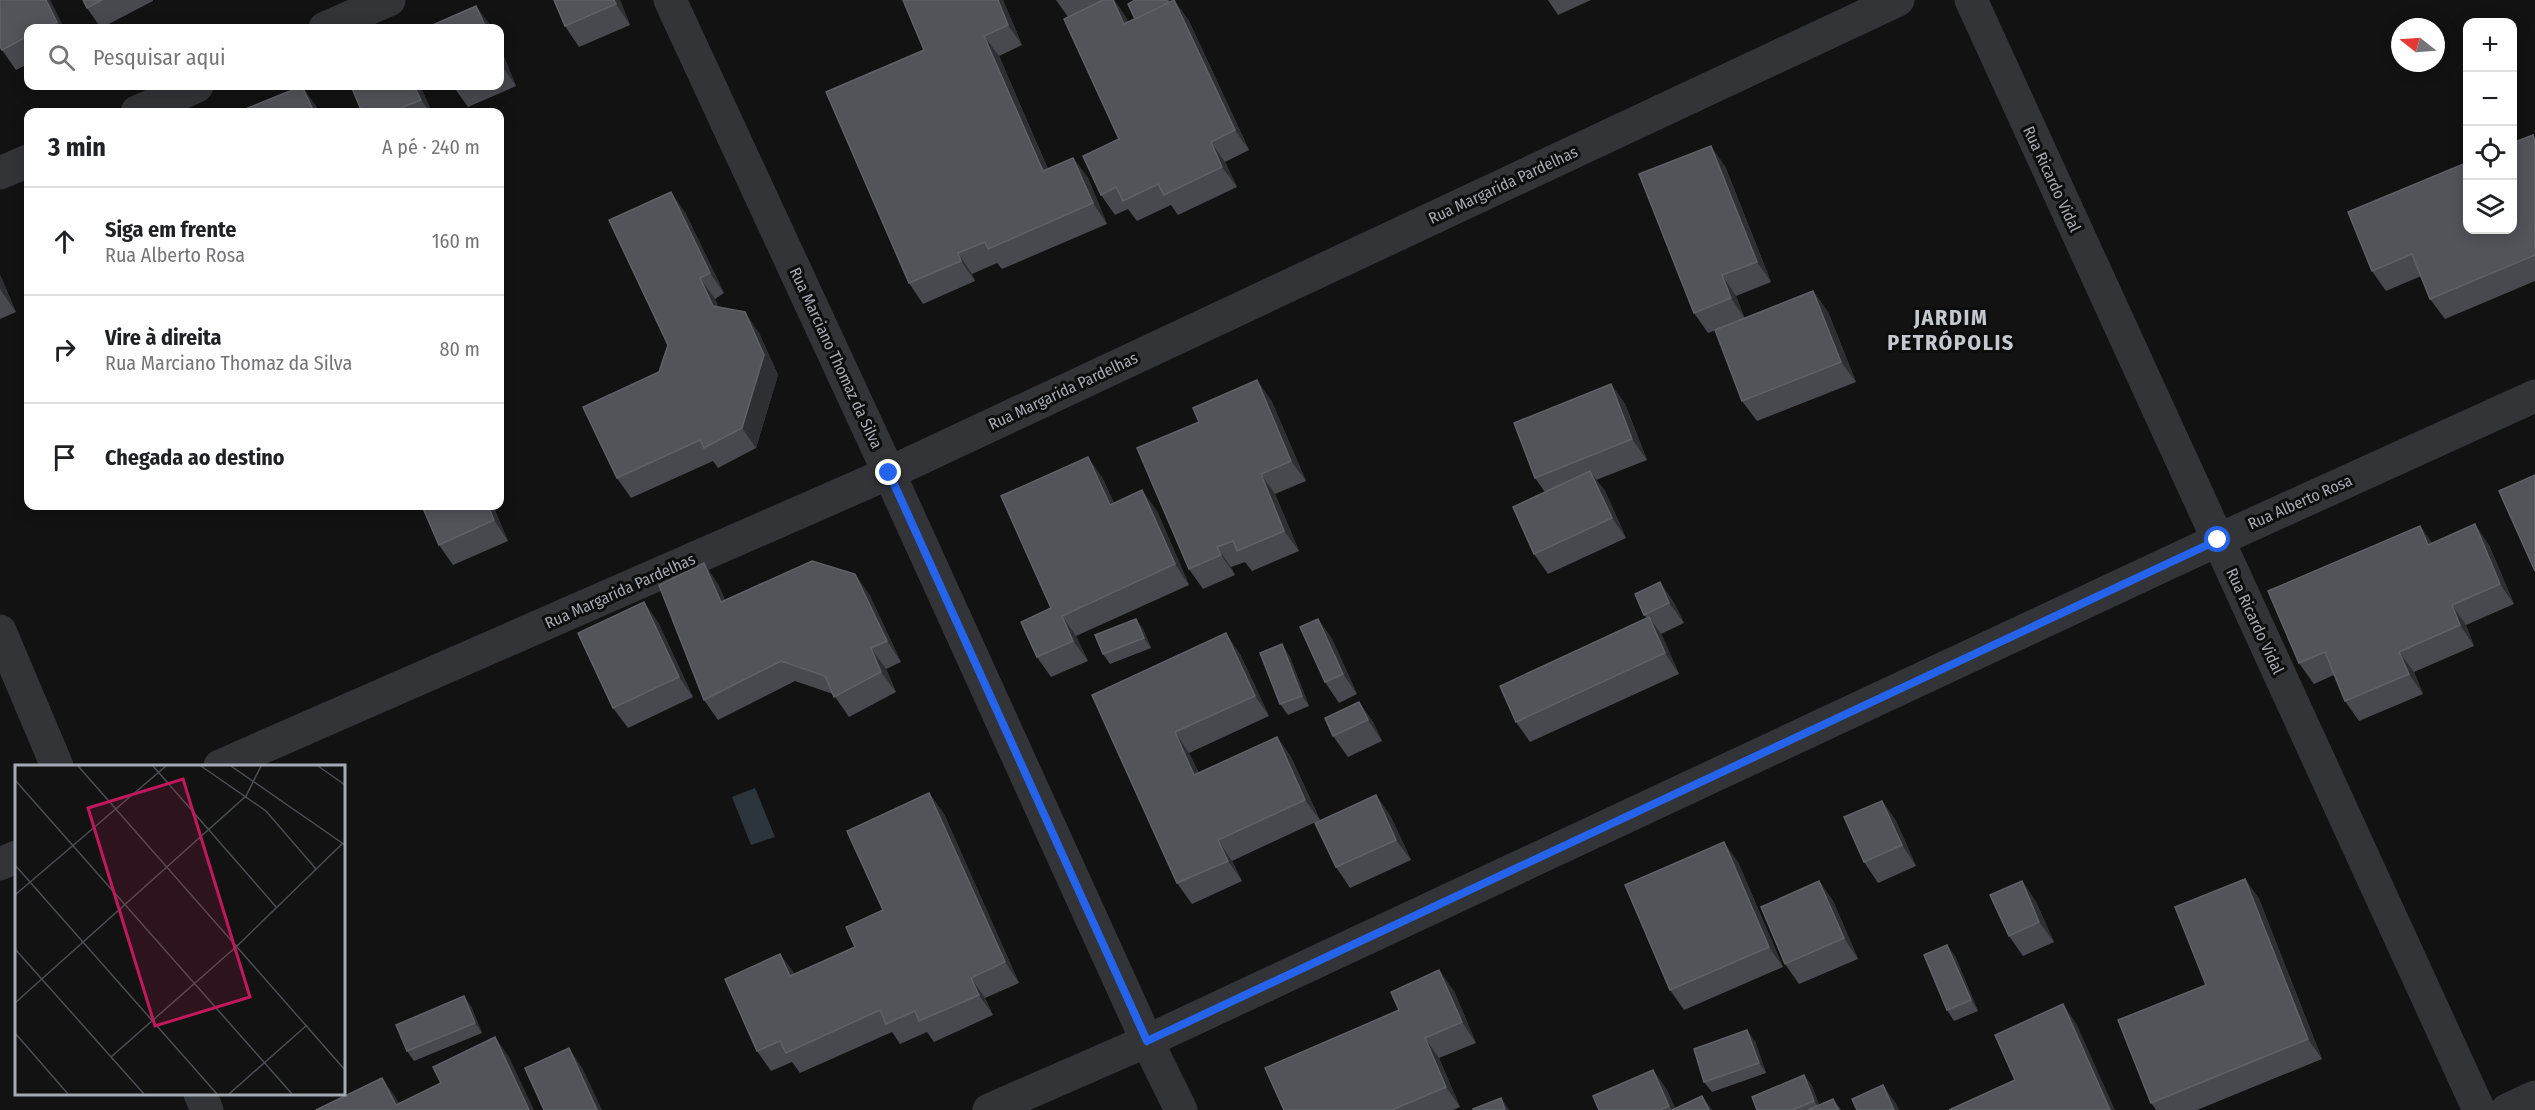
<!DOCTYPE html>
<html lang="pt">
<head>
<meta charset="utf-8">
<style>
	:root { --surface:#fff; --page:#f6f6f6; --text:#202124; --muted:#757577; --line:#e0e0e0 }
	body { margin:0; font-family:"Fira Sans Condensed",sans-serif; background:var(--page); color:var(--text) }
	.controls { position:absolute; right:18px; top:18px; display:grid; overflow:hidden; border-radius:12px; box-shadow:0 3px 15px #0003 }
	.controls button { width:54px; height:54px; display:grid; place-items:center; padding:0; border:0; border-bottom:2px solid var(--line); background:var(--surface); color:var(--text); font:30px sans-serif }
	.compass { position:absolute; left:2391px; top:18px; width:54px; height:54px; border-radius:50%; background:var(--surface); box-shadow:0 3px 15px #0003; rotate:287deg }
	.stop { position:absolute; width:18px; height:18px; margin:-14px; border:4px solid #2563eb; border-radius:50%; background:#fff }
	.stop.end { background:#2563eb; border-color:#fff; box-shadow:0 2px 6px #0008 }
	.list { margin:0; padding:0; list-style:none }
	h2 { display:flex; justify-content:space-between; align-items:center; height:78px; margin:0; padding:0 24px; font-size:26px }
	h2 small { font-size:20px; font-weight:400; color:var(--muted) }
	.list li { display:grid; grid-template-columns:39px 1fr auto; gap:18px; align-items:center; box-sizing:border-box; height:108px; padding:0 24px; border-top:2px solid var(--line) }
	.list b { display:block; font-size:22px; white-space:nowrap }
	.list p { margin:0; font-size:20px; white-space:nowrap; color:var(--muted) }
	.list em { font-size:20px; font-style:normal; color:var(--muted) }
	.icon { flex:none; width:33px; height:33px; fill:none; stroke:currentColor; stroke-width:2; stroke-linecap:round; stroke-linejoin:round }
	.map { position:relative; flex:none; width:2535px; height:1110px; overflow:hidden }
	.search { position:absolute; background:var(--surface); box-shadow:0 3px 15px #0003; left:24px; top:24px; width:480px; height:66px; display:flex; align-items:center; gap:15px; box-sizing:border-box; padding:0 21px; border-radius:12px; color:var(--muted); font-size:22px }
	.panel { position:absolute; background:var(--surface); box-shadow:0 3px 15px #0003; left:24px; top:108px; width:480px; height:402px; border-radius:12px }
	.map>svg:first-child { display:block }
	.water { fill:#2c353b }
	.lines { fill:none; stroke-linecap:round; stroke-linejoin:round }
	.minor { stroke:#333438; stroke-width:33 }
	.wall { fill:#48494e }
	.shaded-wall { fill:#2e2f32 }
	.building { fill:#525459; stroke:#5f6167; stroke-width:1.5 }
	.route { stroke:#2563eb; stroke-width:8 }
	.labels { text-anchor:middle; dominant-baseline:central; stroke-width:6; stroke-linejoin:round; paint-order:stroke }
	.street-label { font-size:16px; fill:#a4a9b3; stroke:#0d0d0e }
	.district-label { font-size:22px; font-weight:bold; letter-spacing:1.5px; fill:#c4c8cf; stroke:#0d0d0e }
	.inset-road { fill:none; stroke:#4c4e53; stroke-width:1.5 }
	.view { fill:#c2185b; fill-opacity:0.15; stroke:#c2185b; stroke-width:3 }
	.inset-edge { fill:none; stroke:#a4a9b3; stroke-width:3 }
</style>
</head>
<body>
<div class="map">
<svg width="2535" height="1110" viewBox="0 0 2535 1110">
	<rect width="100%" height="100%" fill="#121213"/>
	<!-- water -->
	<polygon class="water" points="755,788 775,837 751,845 732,797"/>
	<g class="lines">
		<!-- minor -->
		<g class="minor">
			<polyline points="670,0 889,473 1147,1041 1181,1110"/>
			<polyline points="1971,0 2479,1110"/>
			<polyline points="325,28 389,0"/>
			<polyline points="137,112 197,86"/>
			<polyline points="0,173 28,161"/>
			<polyline points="0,631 57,766"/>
			<polyline points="220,766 889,473 1898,0"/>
			<polyline points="0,864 16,857"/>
			<polyline points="200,1094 207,1110"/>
			<polyline points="989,1110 1147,1041 2218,540 2535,396"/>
			<polyline points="2507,1110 2535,1097"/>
		</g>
	</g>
	<!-- wall -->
	<g class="wall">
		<polygon points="50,0 64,28 28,28 28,64 16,70 2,50"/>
		<polygon points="83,0 153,0 153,1 101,28 87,8"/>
		<polygon points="554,0 620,0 630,25 579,47 565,26"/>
		<polygon points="903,0 1003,0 1022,45 999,56 1048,169 1073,158 1088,178 1107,224 1002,269 997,263 972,274 975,281 923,304 909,283 924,50"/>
		<polygon points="1056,0 1114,0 1125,16 1128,22 1135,19 1135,0 1169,0 1170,2 1174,0 1189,21 1249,150 1225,162 1237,187 1178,215 1171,205 1137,221 1128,209 1115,215 1101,195 1119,139 1068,17"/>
		<polygon points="1548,0 1591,0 1558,15"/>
		<polygon points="500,47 516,86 468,107 453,86 500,86"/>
		<polygon points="351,86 420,86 432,112 362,112"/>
		<polygon points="2535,138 2535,281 2445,319 2430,299 2421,276 2386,291 2372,271"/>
		<polygon points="1725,166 1771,282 1736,296 1745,319 1813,291 1828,312 1856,382 1757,421 1742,401 1719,329 1708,333 1694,313"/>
		<polygon points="685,212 724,293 715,299 718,307 759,333 778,375 756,448 718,468 713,461 631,498 617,478 659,372 668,345"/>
		<polygon points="0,275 16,312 0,319"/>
		<polygon points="1611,384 1625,404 1647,460 1596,480 1605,491 1626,538 1548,574 1534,554 1545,492 1535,478"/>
		<polygon points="1271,400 1306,481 1275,494 1299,551 1252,571 1245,562 1231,567 1235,575 1203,589 1189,569"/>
		<polygon points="1102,477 1114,503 1157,511 1189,585 1076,636 1088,661 1051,677 1037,657 1051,608"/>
		<polygon points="493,506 508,541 453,565 439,545"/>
		<polygon points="2420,526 2432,543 2489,545 2514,604 2466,625 2474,646 2414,672 2423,694 2359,721 2345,701 2334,675 2314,684 2299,663"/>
		<polygon points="1660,582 1674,603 1684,623 1661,634 1679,674 1530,742 1516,722 1647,618 1644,615"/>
		<polygon points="718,584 725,600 869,594 901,662 886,669 896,692 849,717 833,694 795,681 718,720 704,700"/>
		<polygon points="1318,619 1332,639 1357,694 1339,703 1325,682"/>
		<polygon points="658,622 693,697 628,728 613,708"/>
		<polygon points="1143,629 1151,648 1110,664 1103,654"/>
		<polygon points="1240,654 1269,716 1189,753 1199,773 1277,737 1291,757 1320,820 1232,861 1242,881 1192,904 1177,883 1092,695"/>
		<polygon points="1289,655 1309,706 1288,715 1280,704"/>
		<polygon points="1359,702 1373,722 1382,741 1348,757 1333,736"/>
		<polygon points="929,793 944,814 1019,983 985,998 993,1015 934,1042 927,1032 900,1044 892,1032 800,1073 792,1062 771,1071 757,1051 780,954 794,974 855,947 883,910"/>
		<polygon points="1882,801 1896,821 1916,866 1878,883 1864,862"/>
		<polygon points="1390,815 1411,860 1350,888 1336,867"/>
		<polygon points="1738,862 1783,967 1684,1010 1670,990"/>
		<polygon points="2245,879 2259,899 2322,1059 2197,1110 2156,1110 2151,1103 2206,985"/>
		<polygon points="1819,881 1833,901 1858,959 1799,984 1785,964"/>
		<polygon points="2022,881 2036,902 2054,942 2023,956 2009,936"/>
		<polygon points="1955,956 1978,1011 1954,1021 1947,1010"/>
		<polygon points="1454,991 1476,1043 1439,1058 1460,1107 1453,1110 1284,1110"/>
		<polygon points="471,1006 482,1033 414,1061 407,1051"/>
		<polygon points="1755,1041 1766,1073 1712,1092 1704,1082"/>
		<polygon points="1653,1070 1667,1090 1675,1108 1702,1096 1712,1110 1599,1110"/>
		<polygon points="1804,1075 1812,1086 1819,1105 1833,1099 1841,1110 1757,1110"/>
	</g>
	<!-- shaded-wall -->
	<g class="shaded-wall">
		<polygon points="46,0 50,0 64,28 62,28 57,22"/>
		<polygon points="614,0 620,0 630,25 616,4"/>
		<polygon points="998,0 1003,0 1022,45 1008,25"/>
		<polygon points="1113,0 1114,0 1125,16 1138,44 1124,24"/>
		<polygon points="1174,0 1189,21 1249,150 1235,130"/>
		<polygon points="476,6 491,26 492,28 486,28"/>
		<polygon points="984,36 999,56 1057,191 1043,171"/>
		<polygon points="500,47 516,86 502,66 500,60"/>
		<polygon points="302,86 316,106 319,112 314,112"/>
		<polygon points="414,86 420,86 432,112 430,112 421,100"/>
		<polygon points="1211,142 1225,162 1237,187 1222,167"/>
		<polygon points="1711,146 1725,166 1771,282 1757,262"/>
		<polygon points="1073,158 1088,178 1107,224 1093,203"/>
		<polygon points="671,192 685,212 724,293 710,273"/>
		<polygon points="958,253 972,274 975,281 961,261"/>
		<polygon points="0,275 16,312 2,292 0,288"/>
		<polygon points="1722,275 1736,296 1745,319 1731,298"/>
		<polygon points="700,278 715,299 728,326 713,306"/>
		<polygon points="1813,291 1828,312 1856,382 1841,362"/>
		<polygon points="745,312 759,333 778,375 756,448 742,428"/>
		<polygon points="1257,380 1271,400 1306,481 1291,461"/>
		<polygon points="1611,384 1625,404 1647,460 1632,439"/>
		<polygon points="1088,457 1102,477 1124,526 1110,505"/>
		<polygon points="1590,471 1605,491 1626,538 1612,518"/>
		<polygon points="1261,474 1275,494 1299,551 1284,531"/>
		<polygon points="1142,490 1157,511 1189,585 1175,564"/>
		<polygon points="488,506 493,506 508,541 494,520"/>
		<polygon points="2475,524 2489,545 2514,604 2500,584"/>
		<polygon points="2420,526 2434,546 2428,545"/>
		<polygon points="1217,547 1231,567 1235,575 1221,555"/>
		<polygon points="704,563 718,584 735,622 721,602"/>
		<polygon points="855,574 869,594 901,662 887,641"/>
		<polygon points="1660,582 1674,603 1684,623 1669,603"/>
		<polygon points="644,602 658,622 693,697 679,677"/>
		<polygon points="2452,605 2466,625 2474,646 2460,625"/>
		<polygon points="1062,616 1076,636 1088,661 1073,641"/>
		<polygon points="1649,617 1663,637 1679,674 1665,653"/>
		<polygon points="1136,619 1143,629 1151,648 1144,638"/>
		<polygon points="1318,619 1332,639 1357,694 1343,674"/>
		<polygon points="1226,633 1240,654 1269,716 1255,696"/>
		<polygon points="1282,644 1289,655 1309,706 1302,696"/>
		<polygon points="871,648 886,669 896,692 881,672"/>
		<polygon points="2399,652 2414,672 2423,694 2409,674"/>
		<polygon points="1359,702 1373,722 1382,741 1368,720"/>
		<polygon points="1175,732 1189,753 1209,795 1194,775"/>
		<polygon points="1277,737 1291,757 1320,820 1305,800"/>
		<polygon points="929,793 944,814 1019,983 1005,962"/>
		<polygon points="1376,795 1390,815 1411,860 1396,840"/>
		<polygon points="1882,801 1896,821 1916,866 1902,845"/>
		<polygon points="1218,840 1232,861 1242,881 1228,861"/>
		<polygon points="1724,842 1738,862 1783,967 1769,947"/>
		<polygon points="2245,879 2259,899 2322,1059 2308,1039"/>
		<polygon points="1819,881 1833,901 1858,959 1844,938"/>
		<polygon points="2022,881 2036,902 2054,942 2039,922"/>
		<polygon points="1947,945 1955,956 1978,1011 1971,1000"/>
		<polygon points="780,954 795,974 790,976"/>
		<polygon points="1439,970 1454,991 1476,1043 1462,1022"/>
		<polygon points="971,978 985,998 993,1015 979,995"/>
		<polygon points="464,996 471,1006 482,1033 475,1023"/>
		<polygon points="2063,1004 2077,1025 2115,1110 2110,1110"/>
		<polygon points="1747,1030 1755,1041 1766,1073 1759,1063"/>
		<polygon points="495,1037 509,1057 534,1110 529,1110"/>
		<polygon points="1425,1038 1439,1058 1460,1107 1446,1087"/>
		<polygon points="569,1048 583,1069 602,1110 597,1110"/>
		<polygon points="1653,1070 1667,1090 1676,1110 1672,1110 1669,1106"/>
		<polygon points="1804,1075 1812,1086 1821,1110 1814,1101"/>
		<polygon points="382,1078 397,1099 402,1110 396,1105"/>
		<polygon points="1883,1085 1897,1105 1899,1110 1894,1110"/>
		<polygon points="1702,1096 1712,1110 1709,1110"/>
		<polygon points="1501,1098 1508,1108 1509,1110 1505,1110"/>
	</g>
	<!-- building -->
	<g class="building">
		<polygon points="0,0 46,0 57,22 43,28 28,28 28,36 2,50 0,47"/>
		<polygon points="83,0 102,0 87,8"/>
		<polygon points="554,0 614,0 616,4 565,26"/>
		<polygon points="903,0 998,0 1008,25 984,36 1043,171 1073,158 1093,203 988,249 985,242 958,253 961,261 909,283 826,92 924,50"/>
		<polygon points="1103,0 1113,0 1124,24 1174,0 1235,130 1211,142 1222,167 1164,195 1158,184 1123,201 1116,187 1101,195 1083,156 1119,139 1064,19"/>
		<polygon points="1135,0 1166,0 1168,3 1135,19 1128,4"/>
		<polygon points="476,6 486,28 429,28 428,27"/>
		<polygon points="302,86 314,112 250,112 248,108"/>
		<polygon points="351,86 414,86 421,100 391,112 362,112"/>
		<polygon points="2533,135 2535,141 2535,255 2430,299 2412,254 2372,271 2348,212 2468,162 2468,230 2512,230 2512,143"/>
		<polygon points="1711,146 1757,262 1722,275 1731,298 1694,313 1639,174"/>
		<polygon points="671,192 710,273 700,278 713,306 745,312 764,355 742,428 704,448 700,440 617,478 583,407 659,372 668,345 609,220"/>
		<polygon points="1813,291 1841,362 1742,401 1715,330"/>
		<polygon points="1257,380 1291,461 1261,474 1284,531 1237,551 1233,541 1217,547 1221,555 1189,569 1137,448 1199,422 1193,408"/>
		<polygon points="1611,384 1632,439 1535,478 1514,423"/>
		<polygon points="1088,457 1110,505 1142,490 1175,564 1062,616 1073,641 1037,657 1021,622 1051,608 1001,496"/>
		<polygon points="1590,471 1612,518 1534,554 1513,507"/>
		<polygon points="2535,475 2535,571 2499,491"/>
		<polygon points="422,506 488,506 494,520 439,545"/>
		<polygon points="2475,524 2500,584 2452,605 2460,625 2399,652 2409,674 2345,701 2325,652 2299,663 2268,591 2420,526 2428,545"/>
		<polygon points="812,561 855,574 887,641 871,648 881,672 834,697 825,676 781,661 704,700 659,585 704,563 721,602"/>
		<polygon points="1660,582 1669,603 1644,615 1635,594"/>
		<polygon points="644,602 679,677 613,708 578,633"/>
		<polygon points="1649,617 1665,653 1516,722 1500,686"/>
		<polygon points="1136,619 1144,638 1103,654 1095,635"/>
		<polygon points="1318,619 1343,674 1325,682 1300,627"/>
		<polygon points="1226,633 1255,696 1175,732 1194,775 1277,737 1305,800 1218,840 1228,861 1177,883 1092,695"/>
		<polygon points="1282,644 1302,696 1280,704 1260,653"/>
		<polygon points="1359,702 1368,720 1333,736 1325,718"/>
		<polygon points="929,793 1005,962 971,978 979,995 919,1021 915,1011 886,1024 880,1010 786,1053 780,1041 757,1051 725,979 780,954 790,976 855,947 846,927 883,910 847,831"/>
		<polygon points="1376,795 1396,840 1336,867 1315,823"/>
		<polygon points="1882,801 1902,845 1864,862 1844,817"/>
		<polygon points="1724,842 1769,947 1670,990 1625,885"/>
		<polygon points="2245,879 2308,1039 2151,1103 2118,1020 2206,985 2175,907"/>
		<polygon points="1819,881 1844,938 1785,964 1761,907"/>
		<polygon points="2022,881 2039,922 2009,936 1990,895"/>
		<polygon points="1947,945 1971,1000 1947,1010 1924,955"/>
		<polygon points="1439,970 1462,1022 1425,1038 1446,1087 1392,1110 1284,1110 1265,1068 1399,1010 1391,992"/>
		<polygon points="464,996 475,1023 407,1051 396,1025"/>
		<polygon points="2063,1004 2110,1110 1949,1110 2015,1080 1995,1035"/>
		<polygon points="1747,1030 1759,1063 1704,1082 1694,1049"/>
		<polygon points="495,1037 529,1110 316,1110 382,1078 396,1105 441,1083 433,1067"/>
		<polygon points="569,1048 597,1110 544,1110 525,1068"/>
		<polygon points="1653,1070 1669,1106 1660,1110 1599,1110 1593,1096"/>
		<polygon points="1804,1075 1814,1101 1792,1110 1757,1110 1752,1097"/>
		<polygon points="1883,1085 1894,1110 1857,1110 1852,1099"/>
		<polygon points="1702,1096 1709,1110 1672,1110"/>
		<polygon points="1501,1098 1505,1110 1473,1110 1473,1109"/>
		<polygon points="1833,1099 1838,1110 1808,1110"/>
	</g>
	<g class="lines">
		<!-- route -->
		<polyline class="route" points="889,473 1147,1041 2218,540"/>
	</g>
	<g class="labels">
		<!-- street labels -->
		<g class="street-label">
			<text transform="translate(2052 179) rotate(65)">Rua Ricardo Vidal</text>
			<text transform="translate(1503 185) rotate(-25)">Rua Margarida Pardelhas</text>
			<text transform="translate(836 358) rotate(65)">Rua Marciano Thomaz da Silva</text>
			<text transform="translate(1063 391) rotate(-25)">Rua Margarida Pardelhas</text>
			<text transform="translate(2300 502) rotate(-24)">Rua Alberto Rosa</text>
			<text transform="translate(620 591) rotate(-24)">Rua Margarida Pardelhas</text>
			<text transform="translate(2255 621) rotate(65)">Rua Ricardo Vidal</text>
		</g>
		<!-- district labels -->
		<g class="district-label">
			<text x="1951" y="317">JARDIM<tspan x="1951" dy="25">PETRÓPOLIS</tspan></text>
		</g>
	</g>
	<!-- overview -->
	<g transform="translate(15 765)">
		<rect width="330" height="330" fill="#121213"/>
		<path class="inset-road" d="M63,1L330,305M138,1L262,143M186,1L251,46L301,104M216,1L330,80M303,1L330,20M0,15L277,329M0,100L202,329M0,130L151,1M0,184L129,329M0,238L231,31L246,1M0,268L53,329M96,292L222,181L328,78M214,329L292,260"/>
		<path class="view" d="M168,14L235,232L140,261L73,43Z"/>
		<rect width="330" height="330" class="inset-edge"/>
	</g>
</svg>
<div class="controls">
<button>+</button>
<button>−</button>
<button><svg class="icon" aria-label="locate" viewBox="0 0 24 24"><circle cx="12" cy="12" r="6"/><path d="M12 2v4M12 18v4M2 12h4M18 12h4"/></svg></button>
<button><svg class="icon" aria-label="layers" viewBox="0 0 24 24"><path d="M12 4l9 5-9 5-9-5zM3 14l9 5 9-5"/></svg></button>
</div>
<svg class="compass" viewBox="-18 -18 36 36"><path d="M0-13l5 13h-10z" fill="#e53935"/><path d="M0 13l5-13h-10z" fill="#757577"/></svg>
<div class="stop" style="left:2218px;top:540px"></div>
<div class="stop end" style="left:889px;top:473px"></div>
<div class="search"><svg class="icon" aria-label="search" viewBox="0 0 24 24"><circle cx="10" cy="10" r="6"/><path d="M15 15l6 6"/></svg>Pesquisar aqui</div>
<section class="panel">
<h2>3 min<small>A pé · 240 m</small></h2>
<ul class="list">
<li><svg class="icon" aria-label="ahead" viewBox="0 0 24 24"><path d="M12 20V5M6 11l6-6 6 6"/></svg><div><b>Siga em frente</b><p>Rua Alberto Rosa</p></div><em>160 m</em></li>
<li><svg class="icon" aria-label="right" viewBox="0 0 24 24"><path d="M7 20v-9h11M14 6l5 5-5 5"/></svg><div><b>Vire à direita</b><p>Rua Marciano Thomaz da Silva</p></div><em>80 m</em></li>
<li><svg class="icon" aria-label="arrive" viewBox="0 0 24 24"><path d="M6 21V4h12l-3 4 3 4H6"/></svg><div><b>Chegada ao destino</b></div></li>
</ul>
</section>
</div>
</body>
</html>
